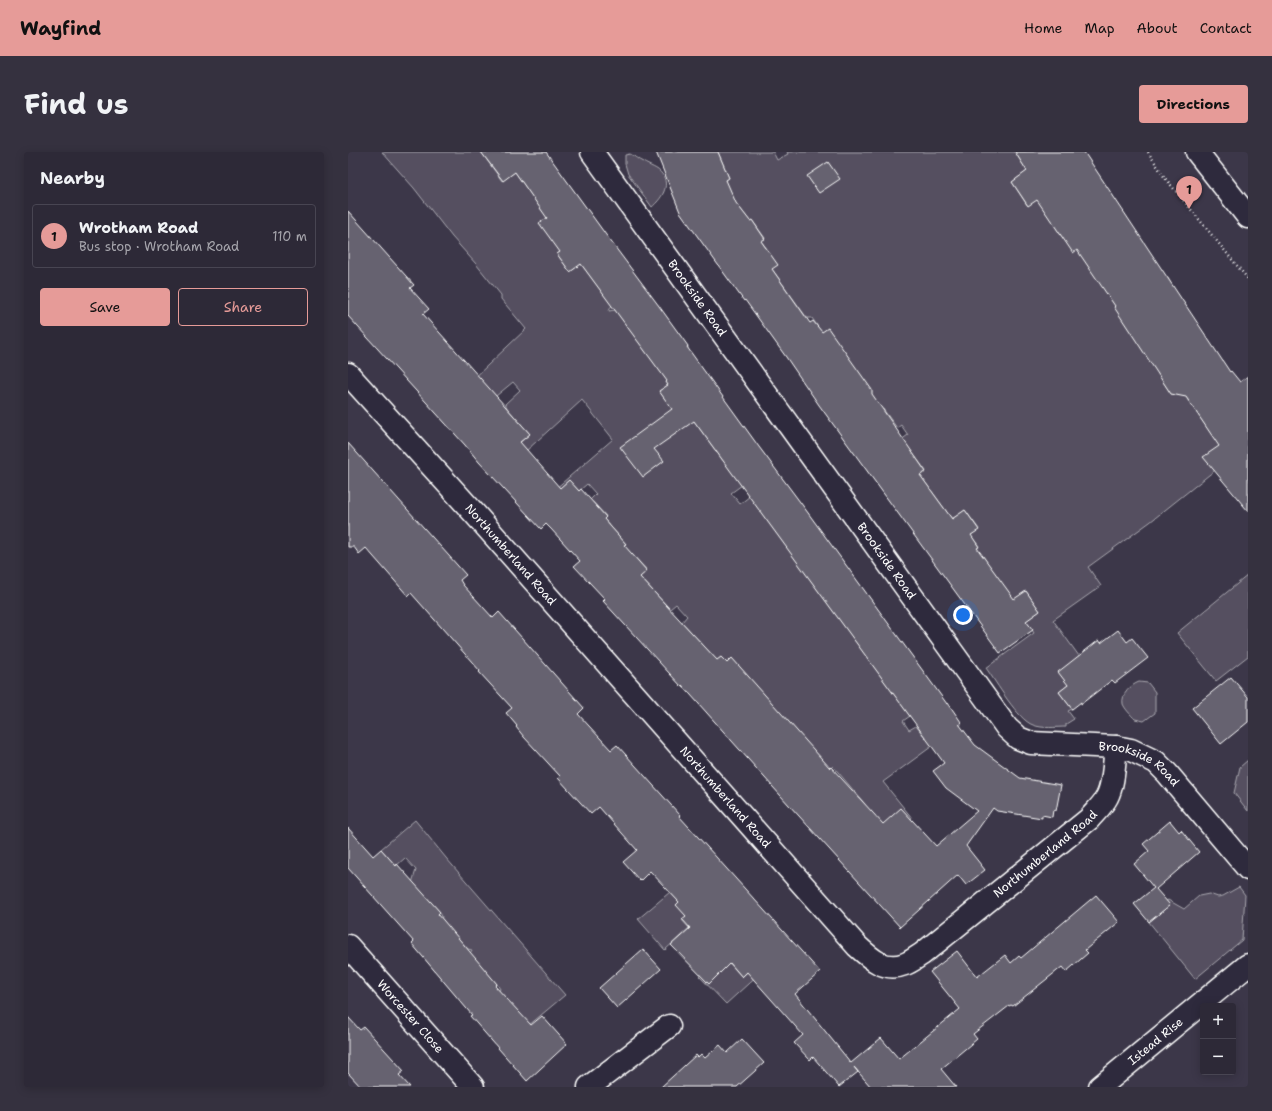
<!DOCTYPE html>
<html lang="en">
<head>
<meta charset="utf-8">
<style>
	:root { --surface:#2d2937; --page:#35313f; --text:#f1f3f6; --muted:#a7a6ad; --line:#484552; --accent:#e69b98 }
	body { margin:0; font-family:"Shantell Sans",sans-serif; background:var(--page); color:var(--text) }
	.controls { position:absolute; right:12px; bottom:12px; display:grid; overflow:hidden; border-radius:4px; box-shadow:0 2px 10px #0003 }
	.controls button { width:36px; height:36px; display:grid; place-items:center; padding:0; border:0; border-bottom:1px solid var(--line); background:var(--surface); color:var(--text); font:20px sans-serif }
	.you { position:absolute; left:615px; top:463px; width:14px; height:14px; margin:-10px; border:3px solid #fff; border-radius:50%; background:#1a73e8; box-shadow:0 0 0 6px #1a73e833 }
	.badge { display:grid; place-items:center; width:26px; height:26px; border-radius:50%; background:var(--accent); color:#111; font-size:13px; font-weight:700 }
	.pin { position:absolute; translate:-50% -33px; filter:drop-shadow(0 1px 2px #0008) }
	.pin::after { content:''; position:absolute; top:21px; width:14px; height:12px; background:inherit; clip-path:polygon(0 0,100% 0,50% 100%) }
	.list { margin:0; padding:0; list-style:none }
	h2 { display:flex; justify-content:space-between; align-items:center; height:52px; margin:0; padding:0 16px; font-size:17px }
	h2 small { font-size:13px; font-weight:400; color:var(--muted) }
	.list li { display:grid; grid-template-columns:26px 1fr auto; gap:12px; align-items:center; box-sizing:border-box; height:64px; margin:0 8px 8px; padding:0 8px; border:1px solid var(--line); border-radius:4px }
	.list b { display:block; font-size:15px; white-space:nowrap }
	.list p { margin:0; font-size:13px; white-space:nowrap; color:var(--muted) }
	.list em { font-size:13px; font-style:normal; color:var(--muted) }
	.actions { display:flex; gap:8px; padding:12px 16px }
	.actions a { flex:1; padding:9px 0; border:1px solid var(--accent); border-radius:4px; text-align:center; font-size:14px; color:var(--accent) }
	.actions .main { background:var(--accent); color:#111 }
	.map { position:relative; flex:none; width:900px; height:935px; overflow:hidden; border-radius:4px }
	header { display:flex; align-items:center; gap:24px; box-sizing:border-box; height:56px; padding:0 20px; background:var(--accent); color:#111 }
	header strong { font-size:19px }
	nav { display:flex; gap:22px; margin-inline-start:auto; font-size:14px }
	.intro { display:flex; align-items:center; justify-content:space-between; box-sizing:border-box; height:96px; padding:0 24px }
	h1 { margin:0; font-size:28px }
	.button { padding:10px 18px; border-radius:4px; background:var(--accent); color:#111; font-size:14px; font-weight:700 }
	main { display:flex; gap:24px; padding:0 24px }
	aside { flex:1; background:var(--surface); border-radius:4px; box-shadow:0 2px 10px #0003 }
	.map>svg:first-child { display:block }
	.green { fill:#555060; stroke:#aaa8b0 }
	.building { fill:#666270; stroke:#fff }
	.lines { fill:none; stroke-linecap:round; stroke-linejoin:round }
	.street-casing { stroke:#fff; stroke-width:25 }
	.primary-casing { stroke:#fff; stroke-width:25 }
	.path { stroke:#fff; stroke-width:2.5; stroke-dasharray:1 3; stroke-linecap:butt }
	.street { stroke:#2f2a3d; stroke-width:22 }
	.primary { stroke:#2f2a3d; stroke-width:22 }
	.labels { text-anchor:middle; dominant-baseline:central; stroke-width:3; stroke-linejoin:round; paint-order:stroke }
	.street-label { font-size:12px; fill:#fff; stroke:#2f2a3d }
</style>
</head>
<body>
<header>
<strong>Wayfind</strong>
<nav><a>Home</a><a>Map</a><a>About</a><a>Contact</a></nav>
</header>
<div class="intro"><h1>Find us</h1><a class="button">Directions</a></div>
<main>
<aside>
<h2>Nearby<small></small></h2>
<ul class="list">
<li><span class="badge">1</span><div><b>Wrotham Road</b><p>Bus stop · Wrotham Road</p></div><em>110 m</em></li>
</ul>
<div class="actions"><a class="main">Save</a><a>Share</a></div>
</aside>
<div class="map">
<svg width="900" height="935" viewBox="0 0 900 935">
	<rect width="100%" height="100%" fill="#3c3749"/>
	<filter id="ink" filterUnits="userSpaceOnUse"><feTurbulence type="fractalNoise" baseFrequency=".025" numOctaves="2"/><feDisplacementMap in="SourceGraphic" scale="8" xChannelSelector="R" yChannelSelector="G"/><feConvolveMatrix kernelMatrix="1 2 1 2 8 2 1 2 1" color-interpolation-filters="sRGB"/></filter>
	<g filter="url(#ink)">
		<!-- green -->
		<g class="green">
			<polygon points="34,0 133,0 154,29 167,20 195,60 201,64 192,71 220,94 209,102 222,120 233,112 264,153 261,159 267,158 340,194 340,197 329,222 318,230 320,233 311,239 324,256 323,258 346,269 376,310 382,311 394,333 383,341 392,352 402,344 562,564 555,569 561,578 568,574 576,584 594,584 613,570 613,573 535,630 564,666 519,708 517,652 485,614 482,617 384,507 379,511 373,505 354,522 365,504 334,470 339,464 328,452 322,457 292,425 299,418 279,397 251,416 278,392 256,367 258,364 245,350 242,352 240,350 248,342 239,332 231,339 221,328 201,346 199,344 265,287 234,248 167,309 160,301 182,282 160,257 157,252 172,238 165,230 148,244 121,231 178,177 153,147 153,143 128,112 104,85 66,36"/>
			<path d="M370,0H425L429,8L440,2L439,0H678L670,5L679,19L664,30L679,53L715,30L694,54L714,85L732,73L786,149L820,126L825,135L810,222L823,242L840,243L839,247L881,307L802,370L740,415L753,434L705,468L731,504L720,533L711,540L724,557L720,559L726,567L718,572V575C708,575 695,577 685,573C670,568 648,530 638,516L686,481L678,469L692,459L678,439L664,449L635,404L626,398L631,394L623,384L618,387L631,377L617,358L604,367L572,323L578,319L564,300L549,291L560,283L553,273L549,276L535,257L528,262L480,176L471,183L472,178L464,166H459L424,117L420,98L413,89L417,86L404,68L393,75L401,68L392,56L384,63L378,28L381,26Z"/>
			<path d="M282,2C287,4 290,8 295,10C301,14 310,16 314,22C323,34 313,47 304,55L280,22L277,12V3Z"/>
			<polygon points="900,423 900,504 868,529 829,481"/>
			<path d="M791,530L800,531L807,540V561L796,569L787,567C783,563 777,557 775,552C773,542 783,533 791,530Z"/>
			<polygon points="900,608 900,659 886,641 892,615"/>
			<polygon points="67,668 98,706 217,843 180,874 150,840 152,837 149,832 121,803 124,798 120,797 112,788 110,789 92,768 94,765 92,760 64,731 68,718 57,706 48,714 33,697"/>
			<polygon points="891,735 897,743 894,788 847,827 801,770 822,753 818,749 820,748 836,757 851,744 861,742 870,745 875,744"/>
			<polygon points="322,740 331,750 338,764 334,768 341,776 317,798 290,767"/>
			<polygon points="374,803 394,825 406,814 412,821 378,852 351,824"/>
		</g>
		<!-- building -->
		<g class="building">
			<polygon points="133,0 198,0 258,83 311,154 340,194 339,195 411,295 455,354 599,552 600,551 613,570 611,572 627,593 672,626 713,633 708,659 705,658 704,665 694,663 694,666 649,659 645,656 618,694 637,718 618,733 610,723 552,775 441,653 334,533 333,534 255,449 257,447 226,414 232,409 203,377 198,372 193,377 131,310 117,293 0,164 0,59 66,133 62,136 81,157 75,162 182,282 172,290 212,336 221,328 231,339 233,337 258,365 256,367 278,392 276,393 299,419 292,425 369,508 373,505 379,511 384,506 482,616 483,615 535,672 553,656 588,694 629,659 598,636 585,619 596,611 346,269 306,297 316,309 295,325 272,295 324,257 311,239 320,233 318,230 319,229 233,112 222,120 209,102 212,100 191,71 199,66 167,20 155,29"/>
			<polygon points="308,0 370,0 381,26 378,28 388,51 402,69 404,68 417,87 413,89 430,113 424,117 462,171 465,169 474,180 480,176 524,238 524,242 578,320 572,323 604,367 617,358 631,378 623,383 631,395 629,396 666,447 678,439 692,459 678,469 685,478 652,501 471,253 438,205 397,148 396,149 332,60"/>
			<polygon points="667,0 736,0 882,220 883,219 892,230 900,224 900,359 855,305 871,294 838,245 823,242 766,155 767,154 729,98 725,101 689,48 680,54 664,30 679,19"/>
			<polygon points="480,10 492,27 471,41 459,24"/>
			<polygon points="0,291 118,423 112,428 115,433 145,466 151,460 236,556 230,562 263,598 269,593 332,663 331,664 472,820 447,842 503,911 533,886 551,907 612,857 582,820 609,799 629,825 657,803 663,811 671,804 673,806 748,743 771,770 737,798 740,801 718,820 714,815 665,854 663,853 661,854 625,882 629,887 593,917 608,935 523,935 506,915 510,920 491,935 465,905 462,908 446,891 455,883 399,820 394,825 382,811 361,832 323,793 342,776 334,767 338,764 328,753 331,750 302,719 292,729 275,710 289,698 251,655 243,662 210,626 212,624 176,585 168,575 169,574 158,561 164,556 131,520 132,519 63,441 60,444 18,396 11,402 6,395 0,395"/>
			<polygon points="770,478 779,490 784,486 800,506 767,531 764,528 733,552 733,550 724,557 711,540 720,533 710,520 751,488 753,491"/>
			<polygon points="883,525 900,545 900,570 873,592 844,556"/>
			<polygon points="822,669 831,680 833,678 851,700 808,737 822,753 801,770 786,752 806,736 786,712 801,699 795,692"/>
			<polygon points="0,676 25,704 33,697 48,714 49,712 92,760 90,762 149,832 147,834 183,873 194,864 219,892 179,929 122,864 124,863 64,792 66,790 0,716"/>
			<polygon points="295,797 313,817 269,856 251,836"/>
			<polygon points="0,865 12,878 16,875 56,919 51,923 62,935 13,935 0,921"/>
			<polygon points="394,887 416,911 389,935 313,935 348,903 350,905 353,902 357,906 372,893 379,901"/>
		</g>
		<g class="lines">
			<!-- street casing -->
			<g class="street-casing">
				<g id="street">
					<path id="s1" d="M244,0L659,576L670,586L683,591L768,595L783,598L808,610L819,621L900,717"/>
					<path id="s2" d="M0,222L126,361L509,794C523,807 537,820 557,812C563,810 569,805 574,802L741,667C747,660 755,653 759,645C766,632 766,610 768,595"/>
					<path id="s3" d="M0,794L125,935"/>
					<polyline points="241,935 321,874"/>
					<path id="s4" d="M752,935L900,813"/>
				</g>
			</g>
			<!-- primary casing -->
			<g class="primary-casing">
				<polyline id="primary" points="849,0 900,65"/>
			</g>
			<!-- path -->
			<polyline class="path" points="800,0 817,26 900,127"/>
			<!-- street -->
			<use href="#street" class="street"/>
			<!-- primary -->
			<use href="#primary" class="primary"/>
		</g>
	</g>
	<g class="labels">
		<!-- street labels -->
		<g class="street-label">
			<text stroke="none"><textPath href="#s1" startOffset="180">Brookside Road</textPath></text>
			<text stroke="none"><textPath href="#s2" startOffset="243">Northumberland Road</textPath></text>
			<text stroke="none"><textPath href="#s1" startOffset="504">Brookside Road</textPath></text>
			<text stroke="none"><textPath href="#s1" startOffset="852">Brookside Road</textPath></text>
			<text stroke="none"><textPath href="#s2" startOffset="567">Northumberland Road</textPath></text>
			<text stroke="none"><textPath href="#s2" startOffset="999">Northumberland Road</textPath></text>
			<text stroke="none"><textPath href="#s3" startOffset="94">Worcester Close</textPath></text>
			<text stroke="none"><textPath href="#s4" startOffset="72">Istead Rise</textPath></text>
		</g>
	</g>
</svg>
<div class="controls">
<button>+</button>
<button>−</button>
</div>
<div class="you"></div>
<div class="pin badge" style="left:841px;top:57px">1</div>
</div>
</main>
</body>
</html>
